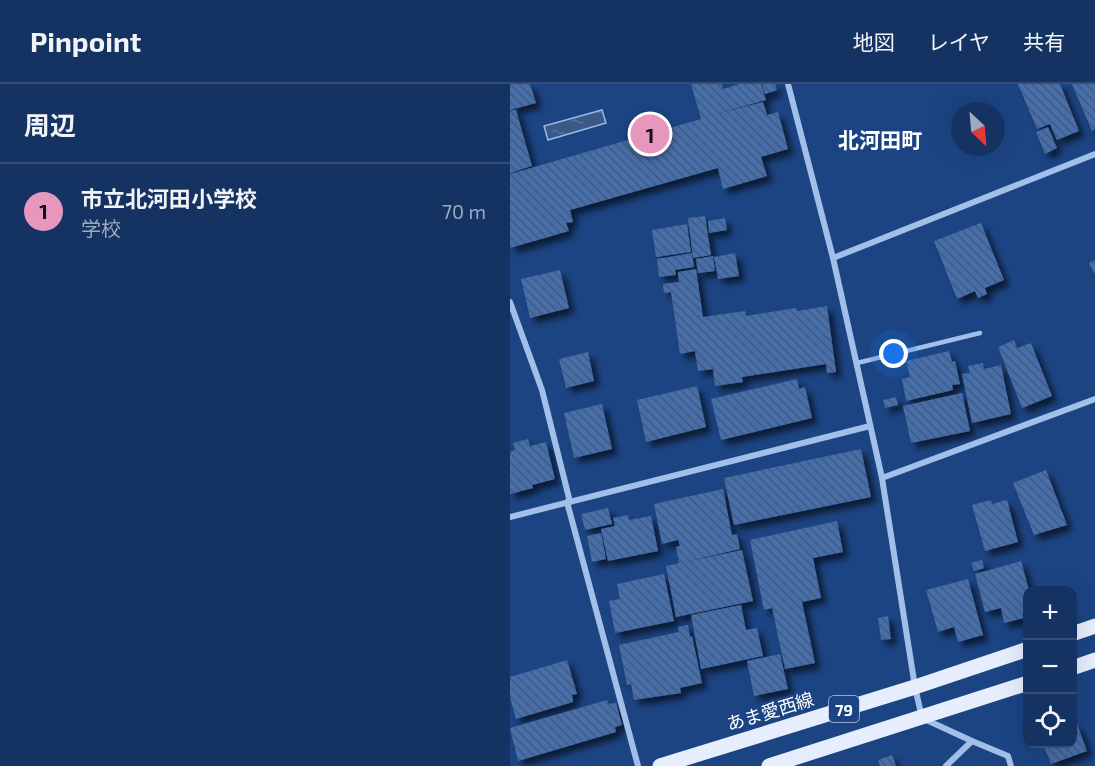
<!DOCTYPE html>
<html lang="ja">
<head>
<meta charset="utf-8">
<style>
	:root { --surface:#153362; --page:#223f6b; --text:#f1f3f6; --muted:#9daabe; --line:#344e77; --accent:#e797bd }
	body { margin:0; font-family:"Exo 2","Noto Sans JP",sans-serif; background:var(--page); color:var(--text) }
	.controls { position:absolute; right:18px; bottom:18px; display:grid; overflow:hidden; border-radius:12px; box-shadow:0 6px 24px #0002 }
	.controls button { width:54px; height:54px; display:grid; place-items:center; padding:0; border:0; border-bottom:2px solid var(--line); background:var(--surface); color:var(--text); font:30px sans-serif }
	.compass { position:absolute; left:441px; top:18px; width:54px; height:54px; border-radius:50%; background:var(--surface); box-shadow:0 6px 24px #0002; rotate:154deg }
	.you { position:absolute; left:384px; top:270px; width:21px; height:21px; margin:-15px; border:4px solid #fff; border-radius:50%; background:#1a73e8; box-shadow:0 0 0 9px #1a73e833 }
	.badge { display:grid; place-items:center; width:39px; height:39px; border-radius:50%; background:var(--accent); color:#111; font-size:20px; font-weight:700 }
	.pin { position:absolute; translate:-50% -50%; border:3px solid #fff; box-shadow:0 2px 6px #0006 }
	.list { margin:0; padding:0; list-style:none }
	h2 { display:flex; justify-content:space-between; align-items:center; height:78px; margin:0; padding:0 24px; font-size:26px }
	h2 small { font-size:20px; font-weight:400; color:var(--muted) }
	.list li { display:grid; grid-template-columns:39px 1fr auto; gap:18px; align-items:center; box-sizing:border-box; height:96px; padding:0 24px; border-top:2px solid var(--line) }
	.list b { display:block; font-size:22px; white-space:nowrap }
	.list p { margin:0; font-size:20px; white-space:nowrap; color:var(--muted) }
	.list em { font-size:20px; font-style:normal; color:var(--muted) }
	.icon { flex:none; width:33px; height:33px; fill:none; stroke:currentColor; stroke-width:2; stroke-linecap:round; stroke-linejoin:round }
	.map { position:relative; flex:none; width:585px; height:682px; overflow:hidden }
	header { display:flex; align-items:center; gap:36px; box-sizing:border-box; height:84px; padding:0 30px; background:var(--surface); border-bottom:2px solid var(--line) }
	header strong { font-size:28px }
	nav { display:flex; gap:33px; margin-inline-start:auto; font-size:21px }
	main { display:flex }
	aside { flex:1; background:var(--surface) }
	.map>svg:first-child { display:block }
	.water { fill:url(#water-ripples); stroke:#95b9ec; stroke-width:1.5 }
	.building { fill:url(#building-back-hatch); filter:url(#shadow) }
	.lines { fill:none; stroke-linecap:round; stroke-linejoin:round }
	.service { stroke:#a2bfea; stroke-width:4.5 }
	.minor { stroke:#a2bfea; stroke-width:6 }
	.primary { stroke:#e6eefe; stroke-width:15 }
	.labels { text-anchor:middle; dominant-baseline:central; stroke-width:5; stroke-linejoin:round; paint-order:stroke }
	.shield { fill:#1c4483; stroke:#bbc7da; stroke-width:1.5 }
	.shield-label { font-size:16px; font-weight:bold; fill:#fff }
	.street-label { font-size:18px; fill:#fff; stroke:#1c4483 }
	.quarter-label { font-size:21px; font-weight:bold; fill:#fff; stroke:#1c4483 }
</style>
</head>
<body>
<header>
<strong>Pinpoint</strong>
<nav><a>地図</a><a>レイヤ</a><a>共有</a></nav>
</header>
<main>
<aside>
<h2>周辺<small></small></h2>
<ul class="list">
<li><span class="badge">1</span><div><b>市立北河田小学校</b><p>学校</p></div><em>70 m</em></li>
</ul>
</aside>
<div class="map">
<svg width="585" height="682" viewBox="0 0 585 682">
	<defs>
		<pattern id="water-ripples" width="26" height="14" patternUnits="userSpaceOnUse" patternTransform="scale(1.5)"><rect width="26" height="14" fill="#3b5987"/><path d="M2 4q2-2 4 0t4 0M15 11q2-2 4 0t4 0" fill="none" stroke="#587299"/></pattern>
		<pattern id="building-back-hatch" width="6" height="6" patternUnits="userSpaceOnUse" patternTransform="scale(1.5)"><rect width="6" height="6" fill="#446eac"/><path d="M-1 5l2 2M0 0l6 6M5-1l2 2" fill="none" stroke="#495a72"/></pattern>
		<filter id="shadow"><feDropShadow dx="5.5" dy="5.5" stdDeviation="3" flood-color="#0009"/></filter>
	</defs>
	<rect width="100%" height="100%" fill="#1c4483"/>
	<!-- water -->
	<polygon class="water" points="92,26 96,39 38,56 34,42"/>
	<!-- building -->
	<g class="building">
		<polygon points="0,0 20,0 26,19 0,26"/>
		<polygon points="181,0 212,0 213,5 230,0 251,0 256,16 206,30 253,18 257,31 268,28 278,65 251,73 257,92 213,105 208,84 60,126 63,138 56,139 59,147 0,164 0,90 191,35"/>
		<polygon points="252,0 265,0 267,6 255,10"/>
		<polygon points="508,0 550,0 569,47 547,56 540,40 527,45"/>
		<polygon points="562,0 585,0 585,45 582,47"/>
		<polygon points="6,26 22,82 0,89 0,27"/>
		<polygon points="538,43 547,64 535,70 526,48"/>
		<polygon points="195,132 201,171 183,174 178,134"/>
		<polygon points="215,134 217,146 199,149 198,137"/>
		<polygon points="471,139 494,196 475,204 477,210 468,214 465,207 447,215 424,157"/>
		<polygon points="177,140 181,168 146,173 142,146"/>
		<polygon points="182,169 184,183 165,186 166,191 149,193 147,175"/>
		<polygon points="225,169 229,192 208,195 204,173"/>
		<polygon points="203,172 205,187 188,189 186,175"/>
		<polygon points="585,176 585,191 579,179"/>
		<polygon points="186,185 193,233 235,227 236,232 286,224 287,227 317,222 326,288 317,289 316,280 232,293 233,298 205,302 203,285 188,287 185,267 170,270 161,208 154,209 153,200 169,198 168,188"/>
		<polygon points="50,186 59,224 20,234 11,195"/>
		<polygon points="504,256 507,264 521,259 542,312 512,324 488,263"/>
		<polygon points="439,267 442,278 445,277 450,300 442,301 443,306 396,317 392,295 400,293 396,277"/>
		<polygon points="78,268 84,297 56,304 49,275"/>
		<polygon points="473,279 474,285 491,281 501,330 462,339 452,290 460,289 458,282"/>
		<polygon points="287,295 289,305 295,303 302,334 211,356 201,315"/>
		<polygon points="187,302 196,343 136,358 127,316"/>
		<polygon points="452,309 460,347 401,359 393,322"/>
		<polygon points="386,313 388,321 375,324 373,316"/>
		<polygon points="92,320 102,365 64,374 54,329"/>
		<polygon points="18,355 20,362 36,358 45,395 22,401 23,404 0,410 0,368 5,366 3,359"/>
		<polygon points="351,365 361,413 224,441 214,394"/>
		<polygon points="536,386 557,441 524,451 503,399"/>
		<polygon points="213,405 222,451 227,450 230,465 175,478 232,466 243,517 166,533 156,482 169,479 166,463 170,462 168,456 152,460 144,420"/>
		<polygon points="481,416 482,420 497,416 508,458 475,467 462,421"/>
		<polygon points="98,424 102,440 75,446 71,430"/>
		<polygon points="118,431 119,436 141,432 148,467 98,477 91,445 105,442 103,434"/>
		<polygon points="327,437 333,468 303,474 311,514 292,518 305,579 275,585 262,524 254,526 240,456"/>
		<polygon points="91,449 96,475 82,478 77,452"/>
		<polygon points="472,476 474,484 464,487 461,479"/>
		<polygon points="511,477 519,506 518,506 518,533 494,539 491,524 475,528 465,490"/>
		<polygon points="154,490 164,537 105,549 99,517 110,515 107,500"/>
		<polygon points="458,495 473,551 448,558 444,543 428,548 416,506"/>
		<polygon points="231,521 236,546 247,544 253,572 191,585 181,531"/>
		<polygon points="378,532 381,555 371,556 368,534"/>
		<polygon points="178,541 180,553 182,552 192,599 170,604 171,609 124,616 121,600 117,601 109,561 169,548 168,543"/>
		<polygon points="270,570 278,605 244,612 237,577"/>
		<polygon points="57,576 67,610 62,611 63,618 6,635 0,613 0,593"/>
		<polygon points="97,616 99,620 106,619 112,641 105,643 106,648 8,677 0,644"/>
		<polygon points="567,640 577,667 541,680 533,660 562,660 562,642"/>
		<polygon points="382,671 386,682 370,682 368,676"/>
	</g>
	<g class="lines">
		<!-- service -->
		<polyline class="service" points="347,279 470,249"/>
		<!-- minor -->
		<g class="minor">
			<polyline points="278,0 323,174 372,394 405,603 412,634 462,657 436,682"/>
			<polyline points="323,174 585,70"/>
			<polyline points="0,218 32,306 60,418"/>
			<polyline points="372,394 585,315"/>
			<polyline points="57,418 128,682"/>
			<polyline points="0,433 360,342"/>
			<polyline points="462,657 498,672 501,682"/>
		</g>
		<!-- primary -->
		<g class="primary">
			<polyline points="562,550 585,542"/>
			<polyline points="562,584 585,576"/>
			<polyline points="150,682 405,603 518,565"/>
			<polyline points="259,682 518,599"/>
		</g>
	</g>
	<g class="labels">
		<!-- shield labels -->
		<rect class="shield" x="319" y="612" width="30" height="26" rx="4.5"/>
		<g class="shield-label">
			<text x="334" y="625">79</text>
		</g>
		<!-- street labels -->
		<g class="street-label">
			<text transform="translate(260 627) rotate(-17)">あま愛西線</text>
		</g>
		<!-- quarter labels -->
		<g class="quarter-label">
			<text x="370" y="55">北河田町</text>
		</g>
	</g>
</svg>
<div class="controls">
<button>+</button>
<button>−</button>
<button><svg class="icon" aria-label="locate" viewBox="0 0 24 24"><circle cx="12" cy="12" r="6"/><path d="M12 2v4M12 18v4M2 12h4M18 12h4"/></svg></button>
</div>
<svg class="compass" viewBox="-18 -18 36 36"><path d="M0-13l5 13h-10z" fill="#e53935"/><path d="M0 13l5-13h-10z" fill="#9daabe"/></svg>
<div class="you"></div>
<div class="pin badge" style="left:140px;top:50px">1</div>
</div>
</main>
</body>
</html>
